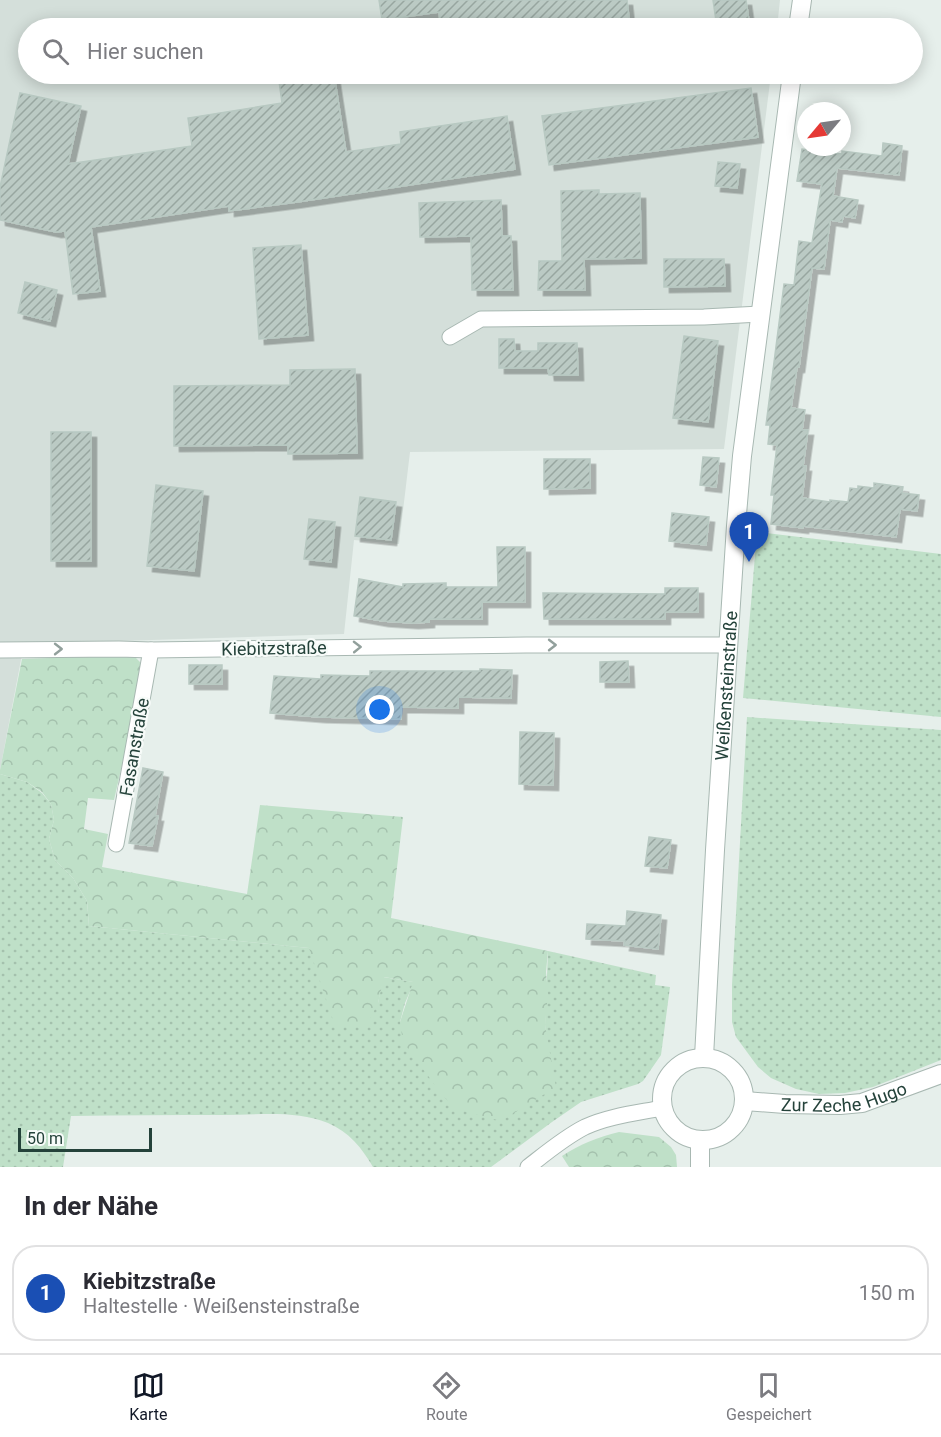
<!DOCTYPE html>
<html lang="de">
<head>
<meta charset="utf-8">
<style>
	:root { --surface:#fff; --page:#f7f7f7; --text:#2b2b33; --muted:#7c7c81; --line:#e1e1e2; --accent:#111827 }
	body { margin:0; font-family:Roboto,sans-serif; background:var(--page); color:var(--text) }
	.compass { position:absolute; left:797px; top:102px; width:54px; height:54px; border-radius:50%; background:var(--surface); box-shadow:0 3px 15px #0003; rotate:241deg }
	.scale { position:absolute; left:18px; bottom:15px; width:134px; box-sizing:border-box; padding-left:6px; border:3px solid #24423a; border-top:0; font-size:16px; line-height:21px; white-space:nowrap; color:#24423a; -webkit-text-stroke:4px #f7fbf9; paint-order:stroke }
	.you { position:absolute; left:380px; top:710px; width:21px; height:21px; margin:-15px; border:4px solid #fff; border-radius:50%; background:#1a73e8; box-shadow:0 0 0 9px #1a73e833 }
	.badge { display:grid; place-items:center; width:39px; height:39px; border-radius:50%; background:var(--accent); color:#fff; font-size:20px; font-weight:700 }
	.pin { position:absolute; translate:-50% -50px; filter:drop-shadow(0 2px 3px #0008) }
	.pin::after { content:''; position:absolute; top:32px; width:21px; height:18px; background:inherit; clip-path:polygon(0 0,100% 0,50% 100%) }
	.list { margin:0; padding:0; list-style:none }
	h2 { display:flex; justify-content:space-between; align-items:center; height:78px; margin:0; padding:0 24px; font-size:26px }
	h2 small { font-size:20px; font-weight:400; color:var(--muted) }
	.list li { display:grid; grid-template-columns:39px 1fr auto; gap:18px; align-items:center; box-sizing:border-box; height:96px; margin:0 12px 12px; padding:0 12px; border:2px solid var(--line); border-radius:24px }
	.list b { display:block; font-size:22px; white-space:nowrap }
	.list p { margin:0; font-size:20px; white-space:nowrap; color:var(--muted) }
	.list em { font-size:20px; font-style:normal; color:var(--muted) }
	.icon { flex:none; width:33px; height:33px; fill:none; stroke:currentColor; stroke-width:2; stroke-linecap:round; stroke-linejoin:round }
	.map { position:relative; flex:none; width:941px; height:1167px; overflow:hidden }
	.search { position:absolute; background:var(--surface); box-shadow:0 3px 15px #0003; left:18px; right:18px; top:18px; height:66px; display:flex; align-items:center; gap:15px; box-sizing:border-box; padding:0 21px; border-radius:33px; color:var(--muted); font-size:22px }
	.sheet { height:186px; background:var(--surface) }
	nav { display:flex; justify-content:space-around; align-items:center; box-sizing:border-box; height:84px; border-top:2px solid var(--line); background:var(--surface); font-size:16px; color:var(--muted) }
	nav a { display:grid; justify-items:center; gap:3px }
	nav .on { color:var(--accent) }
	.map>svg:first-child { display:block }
	.built { fill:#d4dfda }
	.grass { fill:url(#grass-dots) }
	.forest { fill:url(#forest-crowns) }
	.building { fill:url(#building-hatch); stroke:#b8c9c2; stroke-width:1.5; filter:url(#shadow) }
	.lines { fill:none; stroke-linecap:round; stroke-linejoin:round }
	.minor-casing { stroke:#a8b8b2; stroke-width:17 }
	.tertiary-casing { stroke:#a8b8b2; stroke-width:20 }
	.minor { stroke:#fff; stroke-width:15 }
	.tertiary { stroke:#fff; stroke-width:18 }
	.oneway { stroke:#92a09c }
	.labels { text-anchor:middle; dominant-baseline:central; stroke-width:4.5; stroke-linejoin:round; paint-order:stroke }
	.street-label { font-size:18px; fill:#24423a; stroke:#f7fbf9 }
</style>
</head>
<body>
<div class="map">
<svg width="941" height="1167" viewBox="0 0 941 1167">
	<defs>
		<pattern id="grass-dots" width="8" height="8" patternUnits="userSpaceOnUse" patternTransform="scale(1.5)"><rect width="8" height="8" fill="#bfe0c8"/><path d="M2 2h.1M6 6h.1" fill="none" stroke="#a4c1ad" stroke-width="1.8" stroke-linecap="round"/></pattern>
		<pattern id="forest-crowns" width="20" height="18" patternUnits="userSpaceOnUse" patternTransform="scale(1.5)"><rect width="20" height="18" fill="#bfe0c8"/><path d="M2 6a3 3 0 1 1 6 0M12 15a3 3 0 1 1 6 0" fill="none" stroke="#a4c1ad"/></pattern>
		<pattern id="building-hatch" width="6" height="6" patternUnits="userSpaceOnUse" patternTransform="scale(1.5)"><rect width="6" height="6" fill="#bbcac4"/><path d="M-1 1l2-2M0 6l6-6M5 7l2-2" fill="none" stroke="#98a6a0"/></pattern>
		<filter id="shadow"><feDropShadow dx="5.5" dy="5.5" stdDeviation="0" flood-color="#0004"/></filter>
	</defs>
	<rect width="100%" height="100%" fill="#e6efeb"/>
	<!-- built -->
	<polygon class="built" points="0,0 780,0 777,28 28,28 28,74 771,74 724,449 410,452 399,544 354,540 344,634 24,644 0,770"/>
	<!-- grass -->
	<g class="grass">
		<polygon points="757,532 941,554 941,717 743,698"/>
		<polygon points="747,717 941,730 941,1060 873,1087 845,1093 819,1094 796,1089 771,1078 758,1067 736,1037 732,1022 732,985"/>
		<path d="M0,774L27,782L42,793L51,804L54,820L49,839L55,860L73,878L87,901L89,926L309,948L378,1003L383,977L414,982L405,1003L400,1022L547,1043L545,1025L548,951L656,975L655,985L670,987L661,1055L643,1081L638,1084L581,1102L552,1122L491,1167H373C362,1148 349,1132 328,1123C296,1110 258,1115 223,1115C173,1115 122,1115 71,1116L63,1167H0Z"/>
	</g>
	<!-- forest -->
	<g class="forest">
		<polygon points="133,655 142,664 143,673 114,800 88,798 84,829 108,834 102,867 247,894 260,805 403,817 391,918 548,951 546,972 548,994 545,1025 556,1087 501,1121 457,1109 443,1096 403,1042 400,1022 413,982 384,977 378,1003 367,1025 352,1027 335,1026 309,948 89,926 87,901 73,878 55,860 49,839 54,820 51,804 42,792 27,782 0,774 0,770 22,659"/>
		<path d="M619,1132L659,1137L671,1147L676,1155L677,1167H569L562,1156C580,1144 598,1137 619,1132Z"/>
	</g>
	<!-- building -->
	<g class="building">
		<polygon points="379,0 627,0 630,28 441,28 439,12 382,20"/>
		<polygon points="713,0 746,0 750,28 717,28"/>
		<polygon points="278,74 334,74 346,152 401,144 400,132 507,116 515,169 297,202 229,211 229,206 91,227 100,291 73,294 65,231 56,232 0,220 0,187 20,93 81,106 68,164 192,146 188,118 282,103"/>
		<polygon points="751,88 758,137 549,165 542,116"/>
		<polygon points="883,143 902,146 899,175 837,168 833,196 858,200 855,218 843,216 842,222 830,220 824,269 812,268 799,367 797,367 791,408 805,410 802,430 808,430 803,466 806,466 802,498 830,502 830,500 848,502 850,488 858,489 858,486 874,488 874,483 903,487 902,493 919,495 917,511 900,509 896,537 803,526 803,528 771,524 774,495 771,495 777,445 768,444 770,425 766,425 784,284 794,285 799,241 812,243 822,184 797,181 802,149 842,154 842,151 882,156"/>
		<polygon points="718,162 740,164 737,188 715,186"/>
		<polygon points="599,190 599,194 640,193 641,258 584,259 585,290 538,290 539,261 562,261 561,191"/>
		<polygon points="501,200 502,236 511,236 513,290 472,290 471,236 420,237 419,203"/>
		<polygon points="301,245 308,335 259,339 253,248"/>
		<polygon points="664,259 724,259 725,286 664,287"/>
		<polygon points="25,282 57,290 50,321 18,313"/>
		<polygon points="684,336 718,341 708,422 673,418"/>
		<polygon points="499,339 514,339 515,351 538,351 538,343 577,343 578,375 549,375 548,368 499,368"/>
		<polygon points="355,369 357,453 288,454 288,445 174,446 174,386 290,385 290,370"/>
		<rect x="51" y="432" width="40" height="129"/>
		<polygon points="703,457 719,458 716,487 700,485"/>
		<polygon points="544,459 590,459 590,488 544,489"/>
		<polygon points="156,485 203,491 194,571 147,566"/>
		<polygon points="360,497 396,502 391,540 355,536"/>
		<polygon points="672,513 709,517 706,545 669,541"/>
		<polygon points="309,519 335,522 331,562 304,559"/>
		<polygon points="497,547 525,547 525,602 482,602 482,619 429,619 429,622 413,623 383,621 354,616 359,579 403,587 403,584 446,583 446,587 498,587"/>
		<polygon points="665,588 698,588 698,612 665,612 665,619 544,619 543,593 665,594"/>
		<polygon points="628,661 629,682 600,682 600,662"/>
		<rect x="189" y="665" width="33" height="19"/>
		<polygon points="480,669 512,670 511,698 458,697 458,708 401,707 401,719 320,717 270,713 274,676 321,679 321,675 370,676 370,671 480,671"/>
		<polygon points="520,732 554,733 553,785 519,784"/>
		<polygon points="143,768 163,772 155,816 158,816 152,846 129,843"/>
		<polygon points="649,837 671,840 667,868 645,866"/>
		<polygon points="627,911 661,915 658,949 624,945 625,941 586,939 587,924 626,926"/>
	</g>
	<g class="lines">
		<!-- minor casing -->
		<g class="minor-casing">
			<g id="minor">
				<polyline points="450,337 481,319 704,317 760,314"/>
				<polyline points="0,650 119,649 151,650 526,645 729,645"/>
				<polyline points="116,844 151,650"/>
				<path d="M528,1167C546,1153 565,1137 585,1127C609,1116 637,1113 662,1108"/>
			</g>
		</g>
		<!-- tertiary casing -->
		<g class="tertiary-casing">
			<g id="tertiary">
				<polyline points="798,28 802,0"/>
				<path id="s1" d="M704,1057L715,850L736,526L742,456L792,74"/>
				<circle cx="703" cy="1099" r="41"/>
				<path id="s2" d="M745,1101L785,1104L840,1105L862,1103L941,1074"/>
				<polyline points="700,1167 700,1141"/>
			</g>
		</g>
		<!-- minor -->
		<use href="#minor" class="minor"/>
		<!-- tertiary -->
		<use href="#tertiary" class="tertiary"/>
	</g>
	<!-- one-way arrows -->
	<defs><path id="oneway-chevron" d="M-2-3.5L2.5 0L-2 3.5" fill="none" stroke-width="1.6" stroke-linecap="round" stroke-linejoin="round" transform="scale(1.5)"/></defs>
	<g class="oneway">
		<use href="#oneway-chevron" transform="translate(552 645)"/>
		<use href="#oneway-chevron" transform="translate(357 647) rotate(-1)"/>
		<use href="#oneway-chevron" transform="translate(58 649)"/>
	</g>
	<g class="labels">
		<!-- street labels -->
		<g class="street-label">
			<text transform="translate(274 648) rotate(-1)">Kiebitzstraße</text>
			<text stroke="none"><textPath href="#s1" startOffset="372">Weißensteinstraße</textPath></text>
			<text transform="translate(134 747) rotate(-80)">Fasanstraße</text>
			<text stroke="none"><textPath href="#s2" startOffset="100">Zur Zeche Hugo</textPath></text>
		</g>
	</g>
</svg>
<svg class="compass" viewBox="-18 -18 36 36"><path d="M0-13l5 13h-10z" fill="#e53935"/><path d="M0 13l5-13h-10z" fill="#7c7c81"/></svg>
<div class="scale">50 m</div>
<div class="you"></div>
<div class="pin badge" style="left:749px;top:562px;background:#1a4fb4">1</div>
<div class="search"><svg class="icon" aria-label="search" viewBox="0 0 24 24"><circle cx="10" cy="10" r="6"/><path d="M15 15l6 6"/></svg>Hier suchen</div>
</div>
<section class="sheet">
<h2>In der Nähe<small></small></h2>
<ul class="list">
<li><span class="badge" style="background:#1a4fb4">1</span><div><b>Kiebitzstraße</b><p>Haltestelle · Weißensteinstraße</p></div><em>150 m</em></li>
</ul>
</section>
<nav>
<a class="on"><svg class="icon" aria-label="map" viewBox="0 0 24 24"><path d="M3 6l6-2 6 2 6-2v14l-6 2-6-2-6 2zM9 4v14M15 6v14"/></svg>Karte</a>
<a><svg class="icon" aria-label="directions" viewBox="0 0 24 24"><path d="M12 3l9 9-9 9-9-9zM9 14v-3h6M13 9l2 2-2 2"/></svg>Route</a>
<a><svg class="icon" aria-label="saved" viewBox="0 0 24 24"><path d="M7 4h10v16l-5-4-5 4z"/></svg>Gespeichert</a>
</nav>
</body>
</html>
